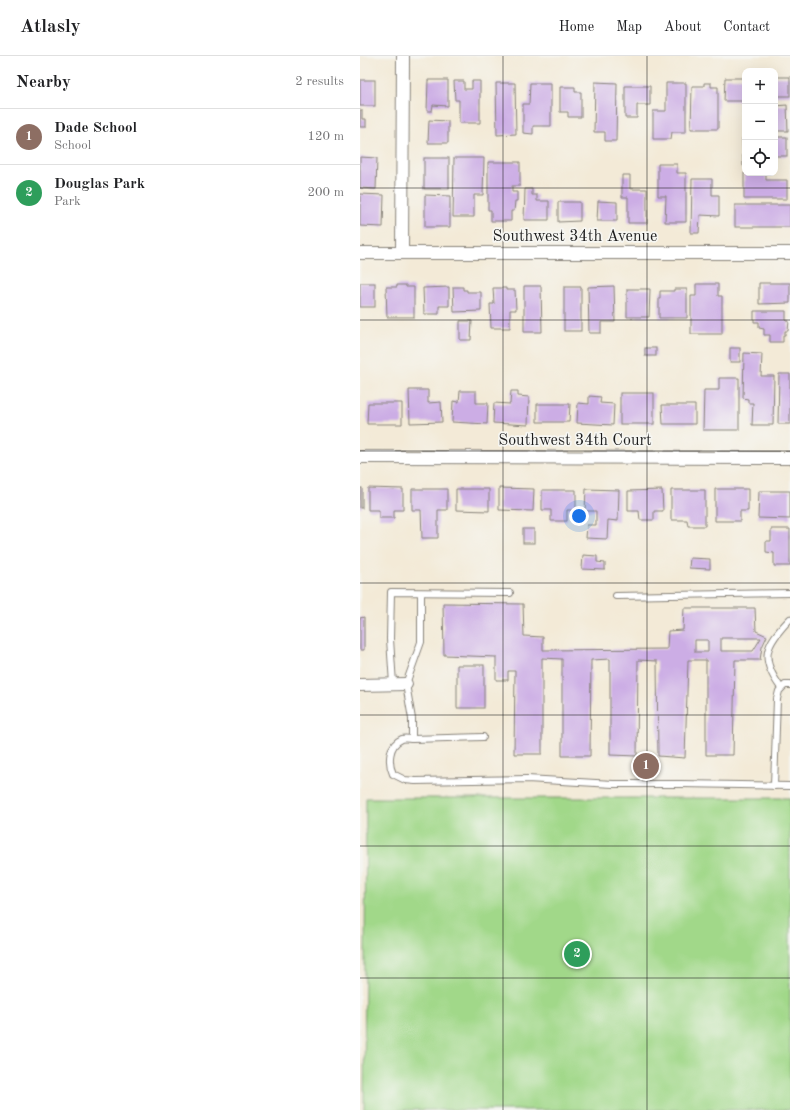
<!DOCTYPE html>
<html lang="en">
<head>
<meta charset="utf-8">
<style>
	:root { --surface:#fff; --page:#f2f2f2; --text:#202124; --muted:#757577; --line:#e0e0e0; --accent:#7c3aed }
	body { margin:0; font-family:"Old Standard TT",serif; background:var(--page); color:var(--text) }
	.controls { position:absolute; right:12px; top:12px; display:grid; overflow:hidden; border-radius:8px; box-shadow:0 4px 16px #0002 }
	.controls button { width:36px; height:36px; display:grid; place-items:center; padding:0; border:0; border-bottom:1px solid var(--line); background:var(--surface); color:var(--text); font:20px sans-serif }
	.you { position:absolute; left:219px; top:460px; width:14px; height:14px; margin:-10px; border:3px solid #fff; border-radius:50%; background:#1a73e8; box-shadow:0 0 0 6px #1a73e833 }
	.badge { display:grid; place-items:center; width:26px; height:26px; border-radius:50%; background:var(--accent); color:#fff; font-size:13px; font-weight:700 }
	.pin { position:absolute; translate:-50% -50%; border:2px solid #fff; box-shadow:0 1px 4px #0006 }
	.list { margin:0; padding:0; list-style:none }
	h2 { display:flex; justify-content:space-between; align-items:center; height:52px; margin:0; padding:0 16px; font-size:17px }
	h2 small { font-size:13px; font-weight:400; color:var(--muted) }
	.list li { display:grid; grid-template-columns:26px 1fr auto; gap:12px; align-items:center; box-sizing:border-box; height:56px; padding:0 16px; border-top:1px solid var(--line) }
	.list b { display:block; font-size:15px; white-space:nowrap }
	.list p { margin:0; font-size:13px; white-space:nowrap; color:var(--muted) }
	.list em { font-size:13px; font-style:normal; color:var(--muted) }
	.icon { flex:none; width:22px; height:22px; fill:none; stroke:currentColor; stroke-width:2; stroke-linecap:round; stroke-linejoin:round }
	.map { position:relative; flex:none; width:430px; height:1054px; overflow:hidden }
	header { display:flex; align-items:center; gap:24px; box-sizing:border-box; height:56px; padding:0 20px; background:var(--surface); border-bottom:1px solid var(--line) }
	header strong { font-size:19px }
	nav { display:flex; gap:22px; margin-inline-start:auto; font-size:14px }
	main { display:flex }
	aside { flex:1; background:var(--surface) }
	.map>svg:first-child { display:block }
	.green { fill:#a1d889; stroke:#5e7a52 }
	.building { fill:#ccade5; fill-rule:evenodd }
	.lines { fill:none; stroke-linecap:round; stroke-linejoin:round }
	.lane-casing { stroke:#88837a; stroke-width:8 }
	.street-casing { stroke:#88837a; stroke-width:14 }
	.lane { stroke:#fff; stroke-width:6 }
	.street { stroke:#fff; stroke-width:12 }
	.grid { fill:none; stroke:#1c1c1c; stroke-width:1; stroke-opacity:0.55 }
	.labels { text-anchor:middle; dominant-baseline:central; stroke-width:3.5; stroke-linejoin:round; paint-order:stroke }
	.street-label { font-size:16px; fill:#1c1c1c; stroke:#f6f6f2 }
</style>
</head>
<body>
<header>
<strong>Atlasly</strong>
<nav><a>Home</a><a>Map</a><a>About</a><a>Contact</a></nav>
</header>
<main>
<aside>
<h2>Nearby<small>2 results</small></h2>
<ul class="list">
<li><span class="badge" style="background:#8d6e63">1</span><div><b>Dade School</b><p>School</p></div><em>120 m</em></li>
<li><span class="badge" style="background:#2e9e5b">2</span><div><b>Douglas Park</b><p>Park</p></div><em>200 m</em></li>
</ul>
</aside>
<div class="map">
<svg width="430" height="1054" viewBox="0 0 430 1054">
	<rect width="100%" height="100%" fill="#f6f6f2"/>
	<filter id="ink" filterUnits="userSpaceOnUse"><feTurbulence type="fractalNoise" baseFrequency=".025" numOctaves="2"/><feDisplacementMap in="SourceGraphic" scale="8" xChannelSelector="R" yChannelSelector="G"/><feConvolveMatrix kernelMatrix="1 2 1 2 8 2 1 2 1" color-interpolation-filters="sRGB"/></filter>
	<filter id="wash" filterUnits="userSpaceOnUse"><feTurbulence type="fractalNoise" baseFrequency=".012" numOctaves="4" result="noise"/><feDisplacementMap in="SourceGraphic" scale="16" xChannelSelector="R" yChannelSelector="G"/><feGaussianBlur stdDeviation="0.9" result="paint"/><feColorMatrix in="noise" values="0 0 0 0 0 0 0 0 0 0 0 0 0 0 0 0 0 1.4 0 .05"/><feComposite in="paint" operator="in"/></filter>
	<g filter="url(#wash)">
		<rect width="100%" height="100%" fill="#f3ead7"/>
		<!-- green -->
		<polygon class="green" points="6,742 430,742 430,1054 4,1054"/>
		<g id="blocks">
			<!-- building -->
			<g class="building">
				<rect x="415" y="21" width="15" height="19"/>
				<polygon points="365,22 385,22 385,45 364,45"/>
				<rect x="0" y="24" width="15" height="26"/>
				<polygon points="68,24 88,24 88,50 73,49 72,55 67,55"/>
				<polygon points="94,25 104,25 104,33 112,33 112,25 120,25 120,67 99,67 99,44 95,44"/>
				<polygon points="235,26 257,27 256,85 245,85 245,76 234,76"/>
				<polygon points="136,27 155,27 156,78 137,79"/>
				<polygon points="170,27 191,27 191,70 173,70 173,78 163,77 163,48 169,48"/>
				<polygon points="306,27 326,27 326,76 312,76 311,83 293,83 293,55 306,55"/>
				<polygon points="344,27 351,27 351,31 358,31 358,73 331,73 332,30 344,30"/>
				<polygon points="265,30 290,30 290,49 277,49 277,62 265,62"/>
				<polygon points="200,31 215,31 215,36 221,36 221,61 208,61 208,56 200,56"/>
				<polygon points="427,49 428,75 415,75 415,50"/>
				<polygon points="0,54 2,54 2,63 6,63 6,71 0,71"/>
				<polygon points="69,64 88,65 88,87 68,87"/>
				<polygon points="385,81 385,110 383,110 382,82"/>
				<rect x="415" y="81" width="12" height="19"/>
				<polygon points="0,101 17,102 16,133 0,132"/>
				<rect x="64" y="102" width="25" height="31"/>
				<polygon points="94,102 124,102 123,139 114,139 114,161 93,161"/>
				<polygon points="128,106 160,106 160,130 152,130 152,136 157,136 157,145 155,145 154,155 151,155 151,165 131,165 131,154 128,154"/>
				<polygon points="298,108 317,108 317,117 326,117 326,166 305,166 306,140 298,140"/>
				<polygon points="384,117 406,117 406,124 427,124 427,143 384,143"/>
				<polygon points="262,119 270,119 270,133 287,133 287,167 268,167 268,141 262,141"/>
				<polygon points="332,123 352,123 352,139 359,139 359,160 340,159 339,177 331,177"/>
				<polygon points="165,133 172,133 172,139 177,139 177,145 189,145 189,164 164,164"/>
				<polygon points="0,138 24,139 23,171 0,170"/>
				<polygon points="65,139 90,140 90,171 65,171"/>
				<polygon points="238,145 257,146 257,165 237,165"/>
				<polygon points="198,146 220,146 220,165 198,166"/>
				<rect x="375" y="149" width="55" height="22"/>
				<rect x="0" y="227" width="15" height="24"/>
				<polygon points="399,227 430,227 430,247 399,248"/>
				<polygon points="336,228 358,228 358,240 362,240 362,278 331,278 331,240 336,240"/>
				<polygon points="37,229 46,229 46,231 54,231 54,261 27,261 26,231 37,231"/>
				<polygon points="164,230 181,230 182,276 164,276"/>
				<polygon points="254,230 255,266 241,266 241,277 229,277 228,231"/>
				<polygon points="89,231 89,250 79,250 79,258 64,258 63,232"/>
				<polygon points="93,231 103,231 103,234 107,234 107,236 121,236 121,255 94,256"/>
				<rect x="204" y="231" width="17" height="44"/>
				<polygon points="133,232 146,232 146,234 155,234 156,254 150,254 150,272 131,272 130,248 134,248"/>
				<polygon points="267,233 290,233 289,261 267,261"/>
				<polygon points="314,233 327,233 327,262 299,262 299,242 300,242 300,235 314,235"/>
				<polygon points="394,255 426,255 426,265 429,265 428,275 425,275 425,279 423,279 423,286 410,286 410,279 404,279 404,273 399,272 399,266 394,266"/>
				<polygon points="100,265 112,265 111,284 100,284"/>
				<rect x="285" y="292" width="11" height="8"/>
				<rect x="370" y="292" width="10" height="14"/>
				<polygon points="384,297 402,298 401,320 414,320 413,369 392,369 393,347 388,347 388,343 383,342"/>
				<polygon points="419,318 430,318 430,368 418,368"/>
				<polygon points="359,322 379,322 379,374 343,374 344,334 359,334"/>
				<polygon points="49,334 68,334 68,347 81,346 82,366 50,367"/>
				<polygon points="100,335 116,335 116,347 128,347 127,368 92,366 93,345 99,346"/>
				<polygon points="151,335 158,335 158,340 169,341 168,369 133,367 134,347 150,348"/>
				<rect x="260" y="337" width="34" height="31"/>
				<polygon points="229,340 241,341 240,347 254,348 253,369 217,367 218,347 229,348"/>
				<polygon points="8,347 42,347 42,368 7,368"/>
				<polygon points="177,348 210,348 209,366 177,366"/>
				<polygon points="302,349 335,349 335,368 303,368"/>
				<rect x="0" y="432" width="2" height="20"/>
				<polygon points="8,432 43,433 43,454 34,454 34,462 19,462 19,454 8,454"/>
				<polygon points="139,432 174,433 173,455 139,454"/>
				<polygon points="52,433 87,433 87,454 78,454 78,482 62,482 61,454 52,454"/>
				<polygon points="96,433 129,433 129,455 96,454"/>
				<polygon points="226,433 259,434 258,465 248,464 247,483 226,482 227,469 236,469 236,455 225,455"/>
				<polygon points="355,433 388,433 388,455 380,455 380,465 355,465"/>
				<polygon points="182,434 216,434 216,454 207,454 207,465 191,465 191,454 182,454"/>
				<polygon points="302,434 303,455 294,455 294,464 280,464 279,455 268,455 268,435"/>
				<polygon points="311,434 345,434 345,470 328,470 327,464 311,464"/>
				<polygon points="399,435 430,435 430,463 398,462"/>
				<rect x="163" y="473" width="11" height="14"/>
				<polygon points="411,473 430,473 430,510 414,510 414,497 406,496 406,485 411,485"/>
				<polygon points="223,499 237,500 237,506 245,507 245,514 222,513"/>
				<polygon points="330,502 350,503 350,513 329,512"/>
				<path d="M83,547L163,548L164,580L183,581V594L307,593L308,575L323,574L324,552H395L396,575L407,580L402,591L400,604H375L373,699H346V604H328L325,702L298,700L297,605L278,604L277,700L250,699V603L231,604L230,700H202V603L182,602V698H154L155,615H148V624H136V601L84,599ZM361,582H401L393,595H361ZM335,584H348V596H335Z"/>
				<polygon points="4,561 4,594 0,594 0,562"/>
				<rect x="97" y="609" width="27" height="43"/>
			</g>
		</g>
	</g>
	<g filter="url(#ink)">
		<use href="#blocks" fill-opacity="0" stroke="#88837a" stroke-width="1"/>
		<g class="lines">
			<!-- lane casing -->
			<g class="lane-casing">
				<g id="lane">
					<polyline points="61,537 61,586 46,628 52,663 52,683 123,681"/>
					<polyline points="256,540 430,537"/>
					<polyline points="33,628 30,583 31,536 150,537"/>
					<path d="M421,632C399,602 405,589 430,563"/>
					<path d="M52,683C49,683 45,682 42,683C28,689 28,707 33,718L45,724L55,725L167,723L253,728H321L430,730"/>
					<polyline points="414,730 417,643 419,635 425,629 430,629"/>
				</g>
			</g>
			<!-- street casing -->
			<g class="street-casing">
				<g id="street">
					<polyline points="0,197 430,197"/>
					<polyline points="42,197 43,0"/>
					<polyline points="0,401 430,402"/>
					<polyline points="0,629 46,628"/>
				</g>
			</g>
			<!-- lane -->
			<use href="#lane" class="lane"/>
			<!-- street -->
			<use href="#street" class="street"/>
		</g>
	</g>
	<!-- grid -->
	<path class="grid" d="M143,0V1054M287,0V1054M0,132H430M0,264H430M0,395H430M0,527H430M0,659H430M0,790H430M0,922H430"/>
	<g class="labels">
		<!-- street labels -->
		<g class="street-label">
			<text x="215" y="181">Southwest 34th Avenue</text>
			<text x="215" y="385">Southwest 34th Court</text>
		</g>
	</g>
</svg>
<div class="controls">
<button>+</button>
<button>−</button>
<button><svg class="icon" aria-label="locate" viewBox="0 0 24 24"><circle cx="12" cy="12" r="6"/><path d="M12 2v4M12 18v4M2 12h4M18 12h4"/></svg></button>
</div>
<div class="you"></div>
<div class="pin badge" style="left:286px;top:710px;background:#8d6e63">1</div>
<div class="pin badge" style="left:217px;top:898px;background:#2e9e5b">2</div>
</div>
</main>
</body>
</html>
